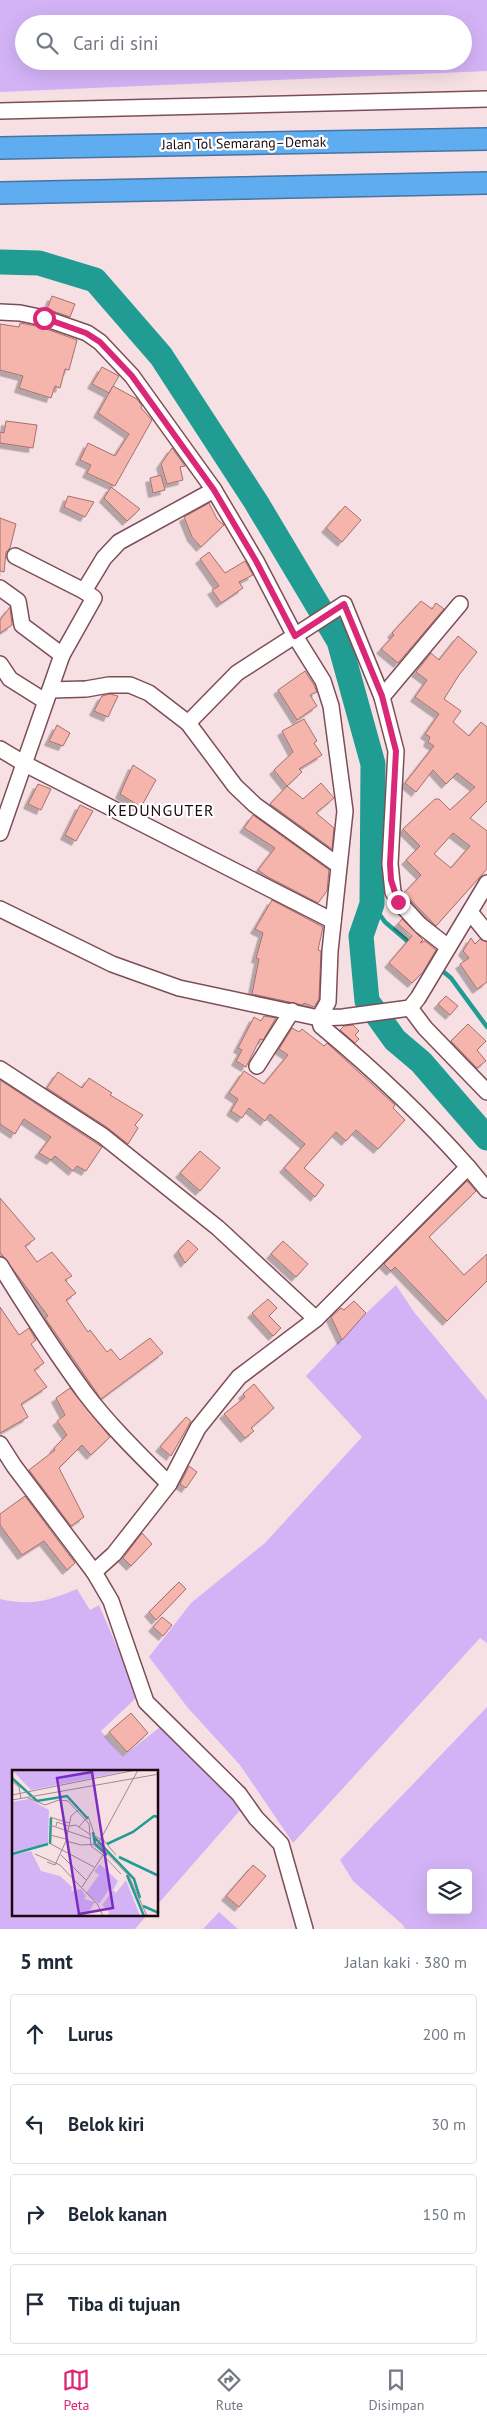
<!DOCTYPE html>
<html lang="id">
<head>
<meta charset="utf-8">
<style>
	:root { --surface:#fff; --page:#f6f6f7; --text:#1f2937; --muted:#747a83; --line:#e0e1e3; --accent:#db2777 }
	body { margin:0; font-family:"PT Sans",sans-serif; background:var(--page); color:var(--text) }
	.controls { position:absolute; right:15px; bottom:15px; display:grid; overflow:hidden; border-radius:5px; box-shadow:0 5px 20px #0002 }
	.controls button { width:45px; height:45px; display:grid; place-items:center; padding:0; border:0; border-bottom:1px solid var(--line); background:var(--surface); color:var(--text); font:25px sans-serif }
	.stop { position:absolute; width:15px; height:15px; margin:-11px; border:4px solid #db2777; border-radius:50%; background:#fff }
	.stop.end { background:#db2777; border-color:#fff; box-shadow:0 1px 5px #0008 }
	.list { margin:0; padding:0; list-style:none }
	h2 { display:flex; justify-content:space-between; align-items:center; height:65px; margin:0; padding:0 20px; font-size:21px }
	h2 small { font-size:16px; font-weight:400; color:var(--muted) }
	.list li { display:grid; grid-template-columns:32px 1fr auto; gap:15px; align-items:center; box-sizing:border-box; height:80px; margin:0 10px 10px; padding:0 10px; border:1px solid var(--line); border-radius:5px }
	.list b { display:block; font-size:19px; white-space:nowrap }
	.list em { font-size:16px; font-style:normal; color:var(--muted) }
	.icon { flex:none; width:28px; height:28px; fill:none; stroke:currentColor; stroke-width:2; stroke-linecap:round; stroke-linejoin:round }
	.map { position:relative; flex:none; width:487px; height:1929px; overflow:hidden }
	.search { position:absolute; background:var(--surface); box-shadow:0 5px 20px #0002; left:15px; right:15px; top:15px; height:55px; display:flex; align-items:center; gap:12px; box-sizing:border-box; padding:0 18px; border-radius:28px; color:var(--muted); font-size:19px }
	.sheet { height:425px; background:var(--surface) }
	nav { display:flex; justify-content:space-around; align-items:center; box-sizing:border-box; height:70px; border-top:1px solid var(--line); background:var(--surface); font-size:14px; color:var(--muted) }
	nav a { display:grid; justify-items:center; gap:2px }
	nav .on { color:var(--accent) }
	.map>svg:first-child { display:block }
	.green { fill:#d3b3f6; fill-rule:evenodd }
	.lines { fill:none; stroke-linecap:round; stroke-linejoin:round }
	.stream { stroke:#219c92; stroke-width:4.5 }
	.river { stroke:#219c92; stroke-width:25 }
	.building { fill:#f5b4ac; stroke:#a4716b; fill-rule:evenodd; filter:url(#shadow) }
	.minor-casing { stroke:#7e4e58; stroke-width:18 }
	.highway-casing { stroke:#4774a1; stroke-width:24 }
	.minor { stroke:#fff; stroke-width:15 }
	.highway { stroke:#5fadf0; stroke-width:21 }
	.route { stroke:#db2777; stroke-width:6 }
	.labels { text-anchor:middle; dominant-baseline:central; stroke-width:4.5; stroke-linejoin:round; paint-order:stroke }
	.street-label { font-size:14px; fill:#1b090d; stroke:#fff }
	.quarter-label { font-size:16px; letter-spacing:1px; fill:#1b090d; stroke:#fff }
	.inset-river { fill:none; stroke:#219c92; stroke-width:2.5 }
	.inset-road { fill:none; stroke:#9f8a8e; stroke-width:1 }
	.view { fill:#7b2cbf; fill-opacity:0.15; stroke:#7b2cbf; stroke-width:2.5 }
	.inset-edge { fill:none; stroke:#1b090d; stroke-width:2.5 }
</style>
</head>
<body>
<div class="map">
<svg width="487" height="1929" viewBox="0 0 487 1929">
	<defs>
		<filter id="shadow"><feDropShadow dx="-4.5" dy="4.5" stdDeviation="0" flood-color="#0004"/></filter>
	</defs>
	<rect width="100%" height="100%" fill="#f7e0e4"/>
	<!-- green -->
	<g class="green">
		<path d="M0,0H487V71L0,92ZM24,24H463V61H24Z"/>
		<polygon points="396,1285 414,1312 487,1400 487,1643 480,1638 293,1843 240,1765 188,1708 149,1657 191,1603 265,1543 362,1437 306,1376 358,1321"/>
		<path d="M77,1589L90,1610L99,1605L138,1696L101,1731L122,1757L160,1727L209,1776L243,1807L158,1904V1772H14V1915H147L135,1929H0V1599C32,1606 48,1601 77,1589Z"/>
		<path d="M487,1707V1929H405L403,1925L353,1881L340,1860ZM431,1873H468V1910H431Z"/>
		<polygon points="219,1912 238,1929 203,1929"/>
	</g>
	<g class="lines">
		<!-- stream -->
		<g class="stream">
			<polyline points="372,904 385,922 412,945"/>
			<polyline points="426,957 451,978 487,1027"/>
		</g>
		<!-- river -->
		<polyline class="river" points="0,262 39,263 95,280 161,356 256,502 339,641 373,764 372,904 361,936 367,1001 395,1040 421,1062 487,1138"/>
	</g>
	<!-- building -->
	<g class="building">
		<polygon points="52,296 75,304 70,317 47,309"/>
		<polygon points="20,323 41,327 77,340 69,370 65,369 60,388 55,386 51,398 19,388 23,376 0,370 0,324 19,327"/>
		<polygon points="102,367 119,376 109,393 92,384"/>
		<polygon points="113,386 137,399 142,406 141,408 152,420 115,486 87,473 91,465 80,460 88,443 115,456 129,434 98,413"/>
		<polygon points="6,421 37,425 33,448 0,443 0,432 4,433"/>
		<polygon points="172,448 185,466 180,467 183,480 167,484 161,464"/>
		<polygon points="161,475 165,490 153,493 150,478"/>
		<polygon points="111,487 140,509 127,521 104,498"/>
		<polygon points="68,496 94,502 85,517 64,507"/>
		<polygon points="209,503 217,519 224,525 201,547 192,537 184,517"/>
		<polygon points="345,506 361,520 342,542 326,528"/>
		<polygon points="0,518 16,524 10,548 6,552 4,572 0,571"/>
		<polygon points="209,552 225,573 245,561 253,575 239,582 243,588 221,603 212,590 219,586 200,559"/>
		<polygon points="421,601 432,609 436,603 444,609 398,663 381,649 394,635 392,633"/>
		<polygon points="10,607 12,625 0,633 0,620"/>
		<path d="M458,636L477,652L459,675L444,699L461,711L453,722L469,736L481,722L487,727V801L470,818L487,831V869L436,926L404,893L421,875L406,860L420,846L403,829L435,799H439L450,810L475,787L457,773L446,784L433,770L416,792L405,783L434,746L428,742L430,737L425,734L439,714L415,697L427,680L416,672L431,653L439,660ZM453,833L470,846L451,868L434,854Z"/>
		<polygon points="305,671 314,685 317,692 310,695 317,706 297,720 278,690"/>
		<polygon points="110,694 118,696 108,717 94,711 102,696"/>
		<polygon points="304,719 317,741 314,743 322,755 299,769 302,772 287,786 274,770 293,752 282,731"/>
		<polygon points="57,725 70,733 63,746 49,741"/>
		<polygon points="133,765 156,780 141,807 120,794"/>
		<polygon points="321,783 334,798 316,813 334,828 332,849 270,804 287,786 303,799"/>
		<polygon points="38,784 51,789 41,810 28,804"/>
		<polygon points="80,805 93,811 76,841 65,835"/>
		<polygon points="253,815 329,870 327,891 318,903 268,877 258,870 275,848 244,828"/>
		<polygon points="272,900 323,927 318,950 321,951 319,999 314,1007 304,1003 303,1005 252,994 259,959 256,958 263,933 255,929"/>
		<polygon points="402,919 423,940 420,943 425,941 436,950 423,972 412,983 389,963 412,936 398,924"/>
		<polygon points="471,938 475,944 480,939 487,942 487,982 477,989 460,964 469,958 463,951"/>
		<polygon points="446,996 458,1006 450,1015 438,1004"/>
		<polygon points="264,1016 276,1018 263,1040 260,1039 246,1067 236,1061 242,1050 238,1048 254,1017 261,1021"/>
		<polygon points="468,1024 486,1041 477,1050 486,1061 477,1068 451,1041"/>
		<polygon points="353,1025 359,1031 355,1035 359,1039 355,1043 340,1030 344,1026"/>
		<polygon points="292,1028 299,1032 302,1029 324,1046 327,1043 395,1105 393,1108 405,1120 378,1149 356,1130 346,1141 336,1132 304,1168 324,1185 315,1197 284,1168 305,1144 270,1114 265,1121 249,1108 242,1118 231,1111 238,1099 229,1093 244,1071 264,1084 288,1055 279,1049"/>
		<polygon points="58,1072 82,1088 89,1078 112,1093 110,1095 143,1115 135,1125 138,1128 128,1144 108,1128 47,1088"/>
		<polygon points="0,1080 102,1147 86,1171 77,1166 73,1171 55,1156 51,1160 39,1153 51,1137 24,1119 15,1134 0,1124"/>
		<polygon points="200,1151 220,1168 200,1191 180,1173"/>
		<polygon points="467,1181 476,1191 429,1237 464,1275 487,1254 487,1281 447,1321 395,1267 391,1271 384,1264"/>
		<polygon points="0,1198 35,1239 25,1246 37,1262 52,1252 72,1276 65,1280 76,1293 66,1300 88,1332 90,1330 107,1352 111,1349 120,1360 150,1338 163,1353 101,1399 45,1318 48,1316 0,1252"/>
		<polygon points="188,1240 198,1249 185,1263 178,1251"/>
		<polygon points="283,1241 308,1264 296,1277 271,1254"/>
		<polygon points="268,1299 277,1308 269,1316 281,1328 273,1336 252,1313"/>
		<polygon points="354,1301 366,1313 342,1340 331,1317 341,1308 344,1310"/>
		<polygon points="0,1307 19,1335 29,1328 36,1340 31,1344 44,1363 34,1370 47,1387 21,1404 28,1417 0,1433"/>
		<polygon points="254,1384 274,1408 251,1428 254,1431 245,1438 224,1414 245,1397 243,1394"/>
		<polygon points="70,1388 110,1437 91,1455 82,1445 59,1468 84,1517 71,1526 29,1470 55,1450 54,1448 67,1435 57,1421 65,1415 56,1398"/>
		<polygon points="186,1417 191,1421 171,1456 160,1447"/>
		<polygon points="189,1466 197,1472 186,1488 180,1484"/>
		<polygon points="25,1496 75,1563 67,1570 44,1541 22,1555 0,1525 0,1514"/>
		<polygon points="142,1533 152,1544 131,1566 123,1558"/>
		<polygon points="179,1582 186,1589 156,1620 149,1612"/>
		<polygon points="162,1617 172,1625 163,1636 153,1627"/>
		<polygon points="131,1713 148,1733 127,1752 109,1732"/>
		<polygon points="253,1865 266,1876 239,1907 226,1896"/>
	</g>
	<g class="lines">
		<!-- minor casing -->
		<g class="minor-casing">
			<g id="minor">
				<polyline points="0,111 487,99"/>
				<path d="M0,312L20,313L44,318L87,333L100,342L132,376L214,490L256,561L295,636L323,681L331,706L345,811L330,951L328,1002L319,1018L321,1026C374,1070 423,1116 468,1167L316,1319L239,1377L198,1428L169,1484L114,1554L94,1572"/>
				<polyline points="15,556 84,591"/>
				<polyline points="0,588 18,601 22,625 62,655"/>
				<polyline points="0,664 10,679 45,701"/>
				<polyline points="50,690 86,689 109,685 130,685 149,693 188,723 235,786 255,805 338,865"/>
				<polyline points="382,697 460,604"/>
				<polyline points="188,723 237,673 344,604 382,697 396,751 390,864 393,892 398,901 420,925 448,947"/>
				<polyline points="0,749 25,764 333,921"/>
				<polyline points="0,833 62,655 94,598 84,591 104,558 119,542 214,490"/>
				<polyline points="0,909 112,964 179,988 319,1018 343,1017 410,1008 418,998 487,883"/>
				<polyline points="470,912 487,933"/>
				<polyline points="410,1008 425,1028 487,1092"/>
				<polyline points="257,1066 292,1011"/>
				<polyline points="0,1069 103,1136 218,1228 316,1319"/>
				<polyline points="468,1167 487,1190"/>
				<path d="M0,1265C27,1309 55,1352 85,1393C110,1426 140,1455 169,1484"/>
				<polyline points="0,1444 14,1466 94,1572 111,1601 146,1702 239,1794 256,1818 281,1844 305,1929"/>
			</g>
		</g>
		<!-- highway casing -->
		<g class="highway-casing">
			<g id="highway">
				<polyline points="0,148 487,139"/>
				<polyline points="0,193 487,183"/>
			</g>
		</g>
		<!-- minor -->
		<use href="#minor" class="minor"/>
		<!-- highway -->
		<use href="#highway" class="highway"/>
	</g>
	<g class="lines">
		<!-- route -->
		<polyline class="route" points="44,318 86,333 100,342 132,376 214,490 256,561 295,636 344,604 382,696 396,751 390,864 391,880 398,902"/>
	</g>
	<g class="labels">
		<!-- street labels -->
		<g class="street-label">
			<text transform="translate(244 143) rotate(-1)">Jalan Tol Semarang–Demak</text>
		</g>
		<!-- quarter labels -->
		<g class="quarter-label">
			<text x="161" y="810">KEDUNGUTER</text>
		</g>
	</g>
	<!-- overview -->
	<g transform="translate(12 1770)">
		<rect width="146" height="146" fill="#f7e0e4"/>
		<path d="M0,0H106L110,2L19,20ZM17,29L37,40L36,73L0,82V32ZM19,81L29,101L48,106L60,117L59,121L69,119L74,126L72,129L83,132L74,146H0V85ZM88,94L106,111L101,120L104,123L114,110L128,146H95L97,142L90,135L101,120L98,118L87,134L74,123L87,105L82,101Z" fill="#d3b3f6"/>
		<path class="inset-river" d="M0,8L25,31L55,26L76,49M81,62L83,74L95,85M82,67L122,109L128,128M38,74L39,48M95,74L121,62L142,46L147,47M0,84L36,74M107,87L147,106M115,105L132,146M131,136L147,143"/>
		<path class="inset-road" d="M0,11L7,17L9,29M0,25L124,0M16,28L33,35L47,30L56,31L77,54L79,76M0,30L147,4M38,47L57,53M38,55L79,69M44,56L45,52L56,56M57,56L64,55L79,65M67,57L76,46L83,66L88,69M38,65L54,69M89,67L104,85M54,71L69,75L86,74L126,0M37,73L82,97M86,74L117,106L135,146M23,84L48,95L86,135L91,146M49,85L74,110M91,85L109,104M35,92L43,95L54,71L59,46L66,40M70,117L91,85L79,76"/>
		<path class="view" d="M80,2L101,138L67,144L45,8Z"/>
		<rect width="146" height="146" class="inset-edge"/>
	</g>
</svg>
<div class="controls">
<button><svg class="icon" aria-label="layers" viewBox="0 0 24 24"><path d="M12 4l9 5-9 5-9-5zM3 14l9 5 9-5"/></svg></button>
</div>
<div class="stop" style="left:44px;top:318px"></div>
<div class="stop end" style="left:398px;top:902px"></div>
<div class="search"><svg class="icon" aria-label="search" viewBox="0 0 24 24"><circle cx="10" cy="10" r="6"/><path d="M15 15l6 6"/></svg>Cari di sini</div>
</div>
<section class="sheet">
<h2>5 mnt<small>Jalan kaki · 380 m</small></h2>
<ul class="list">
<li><svg class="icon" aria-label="ahead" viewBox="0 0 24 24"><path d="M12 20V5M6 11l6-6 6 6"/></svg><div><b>Lurus</b></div><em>200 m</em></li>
<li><svg class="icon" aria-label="left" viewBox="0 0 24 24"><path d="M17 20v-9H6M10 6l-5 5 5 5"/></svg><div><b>Belok kiri</b></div><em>30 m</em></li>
<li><svg class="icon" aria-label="right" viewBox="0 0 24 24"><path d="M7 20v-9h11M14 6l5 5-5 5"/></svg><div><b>Belok kanan</b></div><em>150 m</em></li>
<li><svg class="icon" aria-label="arrive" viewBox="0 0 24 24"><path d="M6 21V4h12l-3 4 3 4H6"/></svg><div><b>Tiba di tujuan</b></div></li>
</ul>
</section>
<nav>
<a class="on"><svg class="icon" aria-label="map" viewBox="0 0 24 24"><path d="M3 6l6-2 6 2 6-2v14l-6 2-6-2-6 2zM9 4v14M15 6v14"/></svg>Peta</a>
<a><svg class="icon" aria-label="directions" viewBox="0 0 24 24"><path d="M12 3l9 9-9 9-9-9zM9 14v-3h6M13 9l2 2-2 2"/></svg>Rute</a>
<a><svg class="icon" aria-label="saved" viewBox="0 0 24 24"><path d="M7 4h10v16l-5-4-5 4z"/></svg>Disimpan</a>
</nav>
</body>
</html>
